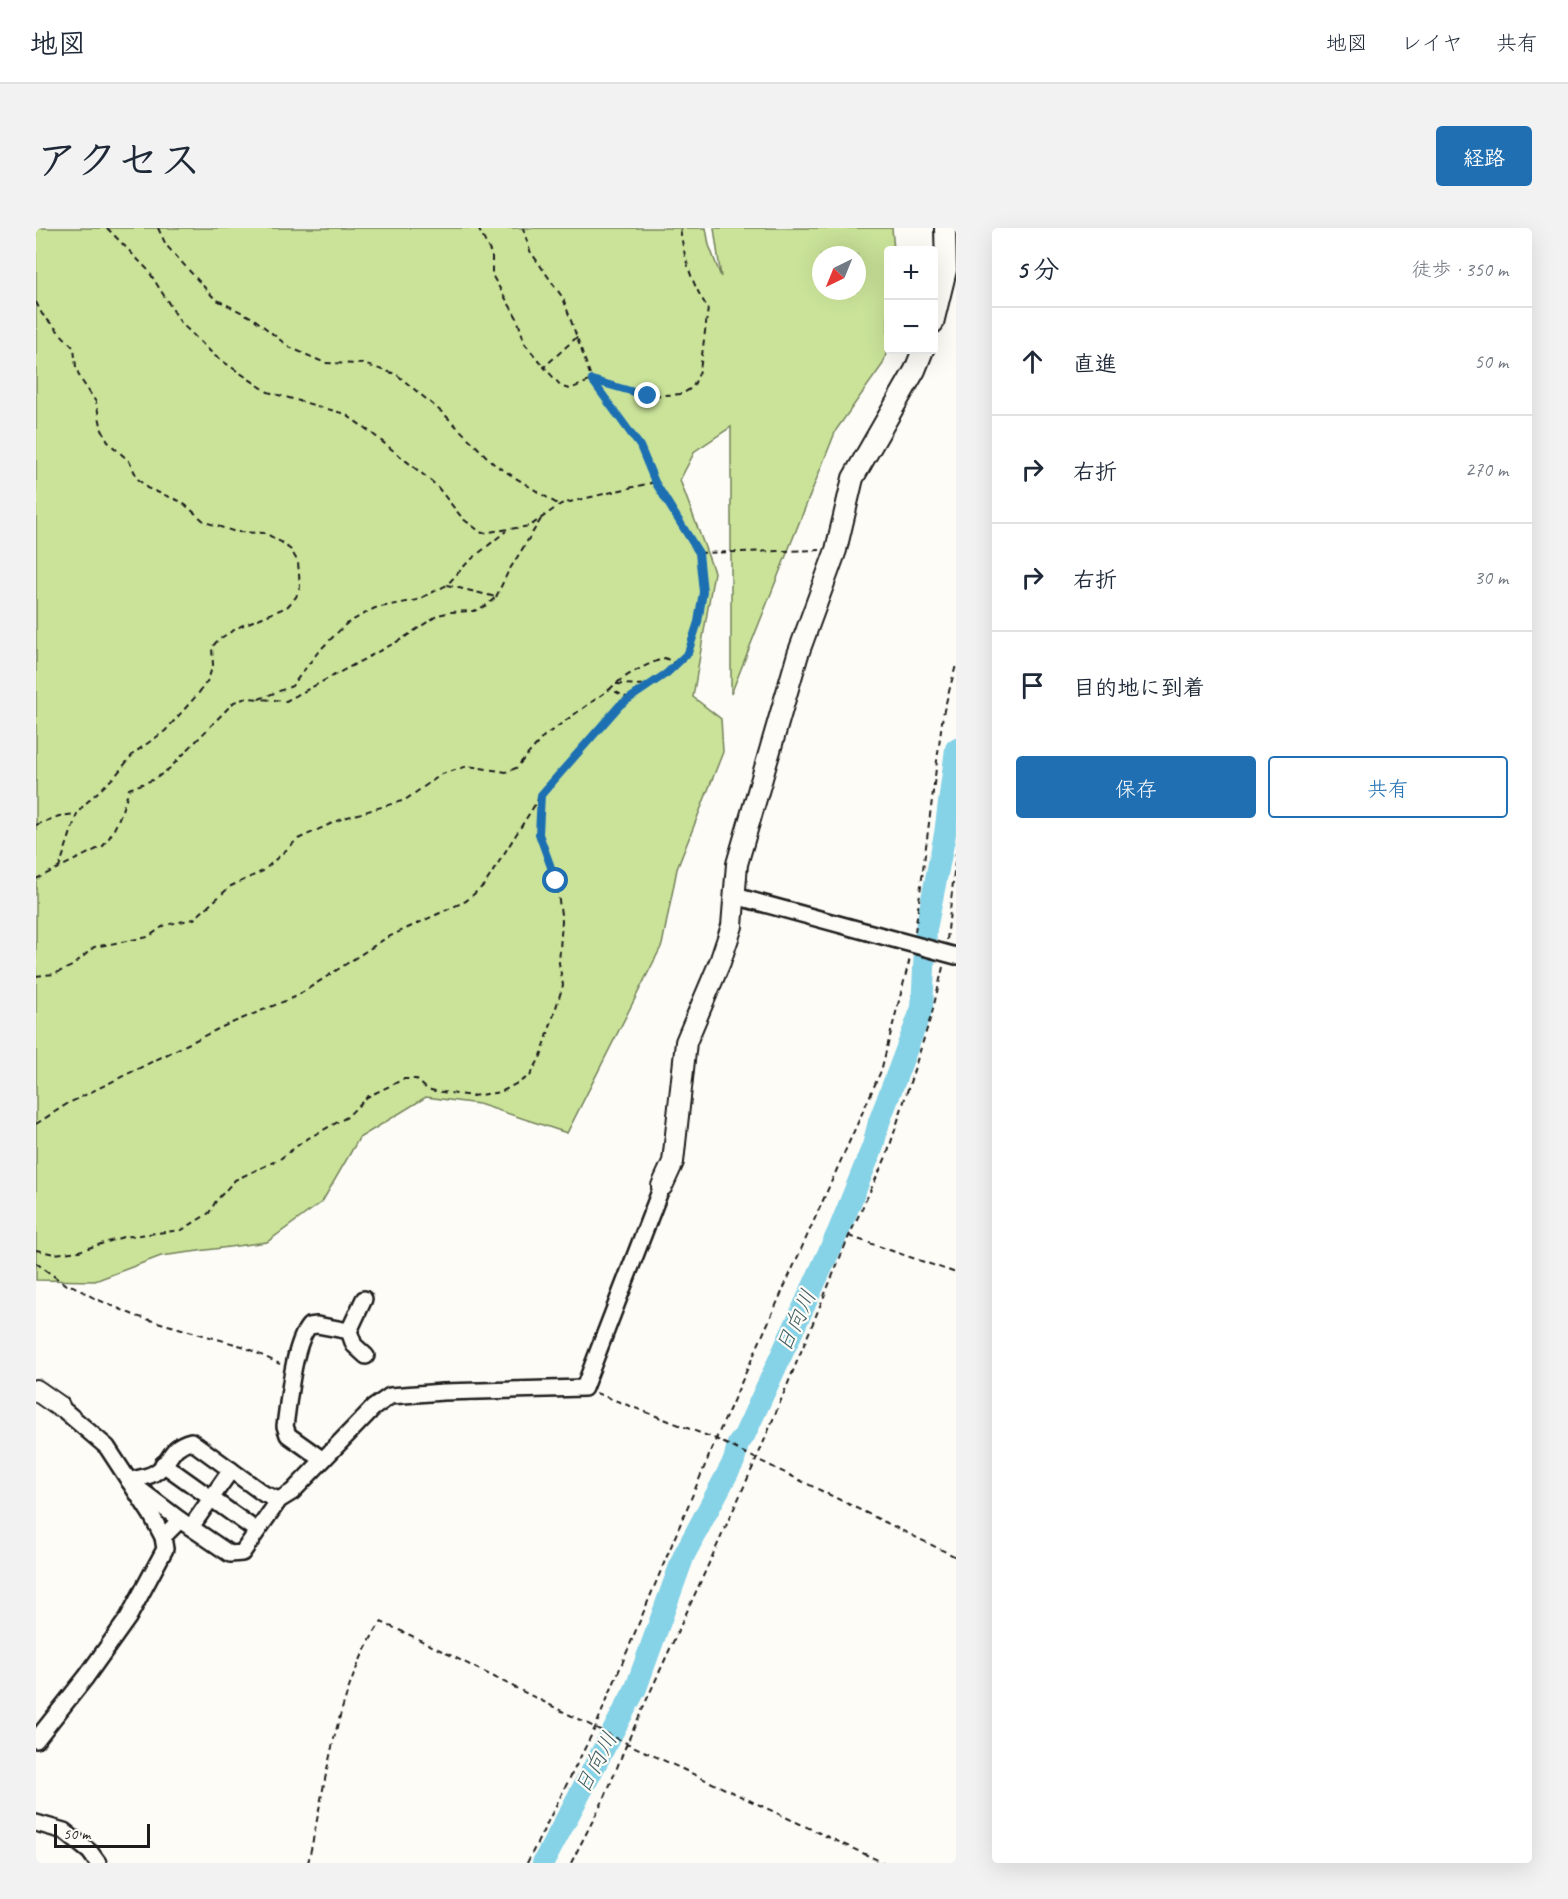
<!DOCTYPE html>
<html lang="ja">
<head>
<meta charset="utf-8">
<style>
	:root { --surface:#fff; --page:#f2f2f3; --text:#1f2937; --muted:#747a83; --line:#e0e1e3; --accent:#1f6fb2 }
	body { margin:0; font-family:Caveat,"Klee One",sans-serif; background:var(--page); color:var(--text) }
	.controls { position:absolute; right:18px; top:18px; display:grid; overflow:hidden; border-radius:6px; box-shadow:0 6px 24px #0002 }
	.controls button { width:54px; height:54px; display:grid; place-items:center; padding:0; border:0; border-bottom:2px solid var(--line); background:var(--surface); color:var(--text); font:30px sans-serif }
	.compass { position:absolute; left:776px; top:18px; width:54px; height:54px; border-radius:50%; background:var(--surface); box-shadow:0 6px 24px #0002; rotate:223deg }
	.scale { position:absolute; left:18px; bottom:15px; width:96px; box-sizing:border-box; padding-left:6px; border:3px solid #1c1c1c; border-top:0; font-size:16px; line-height:21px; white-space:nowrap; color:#1c1c1c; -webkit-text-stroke:4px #fdfcf7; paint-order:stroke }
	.stop { position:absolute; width:18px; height:18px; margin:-14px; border:4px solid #1f6fb2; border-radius:50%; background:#fff }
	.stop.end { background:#1f6fb2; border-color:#fff; box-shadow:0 2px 6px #0008 }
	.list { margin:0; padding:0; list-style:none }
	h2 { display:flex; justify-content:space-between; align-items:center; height:78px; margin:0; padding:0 24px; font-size:26px }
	h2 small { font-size:20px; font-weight:400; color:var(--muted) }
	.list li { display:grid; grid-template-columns:39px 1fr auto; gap:18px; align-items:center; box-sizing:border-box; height:108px; padding:0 24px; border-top:2px solid var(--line) }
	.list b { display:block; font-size:22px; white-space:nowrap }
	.list em { font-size:20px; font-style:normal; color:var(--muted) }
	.actions { display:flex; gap:12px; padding:18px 24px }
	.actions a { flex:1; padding:14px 0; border:2px solid var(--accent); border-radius:6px; text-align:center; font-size:21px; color:var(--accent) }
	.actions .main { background:var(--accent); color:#fff }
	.icon { flex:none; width:33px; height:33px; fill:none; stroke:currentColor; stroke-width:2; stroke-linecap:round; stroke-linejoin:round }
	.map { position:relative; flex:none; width:920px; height:1635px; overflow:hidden; border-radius:6px }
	header { display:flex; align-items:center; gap:36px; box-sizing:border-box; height:84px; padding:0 30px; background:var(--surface); border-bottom:2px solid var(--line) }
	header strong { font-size:28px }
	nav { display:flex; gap:33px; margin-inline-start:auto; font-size:21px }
	.intro { display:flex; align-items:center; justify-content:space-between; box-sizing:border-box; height:144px; padding:0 36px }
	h1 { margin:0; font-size:42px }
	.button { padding:15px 27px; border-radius:6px; background:var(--accent); color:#fff; font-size:21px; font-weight:700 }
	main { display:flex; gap:36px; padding:0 36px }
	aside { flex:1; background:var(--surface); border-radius:6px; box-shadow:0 6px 24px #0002 }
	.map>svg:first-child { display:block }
	.green { fill:#cae399; stroke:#73805a; stroke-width:1.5; fill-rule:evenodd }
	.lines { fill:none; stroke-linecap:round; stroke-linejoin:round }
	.river { stroke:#86d2e6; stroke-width:22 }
	.minor-casing { stroke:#1c1c1c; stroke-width:20 }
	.tertiary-casing { stroke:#1c1c1c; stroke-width:24 }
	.path { stroke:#1c1c1c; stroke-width:2; stroke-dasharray:6 4.5; stroke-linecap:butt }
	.minor { stroke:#fdfcf7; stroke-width:15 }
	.tertiary { stroke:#fdfcf7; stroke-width:20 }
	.route { stroke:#1f6fb2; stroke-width:8 }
	.labels { text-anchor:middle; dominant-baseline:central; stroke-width:4.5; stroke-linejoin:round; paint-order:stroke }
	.water-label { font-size:22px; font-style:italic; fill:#415c63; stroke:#fdfcf7 }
</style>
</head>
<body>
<header>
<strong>地図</strong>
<nav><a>地図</a><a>レイヤ</a><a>共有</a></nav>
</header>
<div class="intro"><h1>アクセス</h1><a class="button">経路</a></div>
<main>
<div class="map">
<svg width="920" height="1635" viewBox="0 0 920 1635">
	<rect width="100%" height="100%" fill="#fdfcf7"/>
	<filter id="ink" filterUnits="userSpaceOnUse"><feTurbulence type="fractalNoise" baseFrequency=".0167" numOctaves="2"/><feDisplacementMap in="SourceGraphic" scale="12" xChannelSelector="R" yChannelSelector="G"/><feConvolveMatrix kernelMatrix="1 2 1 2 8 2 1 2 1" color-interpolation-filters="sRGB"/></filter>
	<g filter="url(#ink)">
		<!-- green -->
		<path class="green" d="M0,0H670L673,17L685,49L678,0H856L858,22H852V119L847,136L800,202L695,466V199L659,223L644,252L678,344L657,469L685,491L687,524L641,641L626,717L531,905L443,876L390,869L323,910L286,974L231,1014L125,1028L59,1053L0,1052ZM785,27H821V63H785Z"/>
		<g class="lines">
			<!-- river -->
			<polyline class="river" points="507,1635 600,1460 648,1327 698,1233 702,1216 708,1208 803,1002 837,918 843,894 886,780 890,701 909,606 920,521"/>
			<!-- minor casing -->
			<g class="minor-casing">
				<g id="minor">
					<polyline points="699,668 920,728"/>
					<polyline points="313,1103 328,1071"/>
					<path d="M287,1232L252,1207L249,1198C253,1172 257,1117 273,1098L281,1097L313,1103L318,1117L330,1128"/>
					<polyline points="127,1236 221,1303"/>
					<path d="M93,1253C101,1250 114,1249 120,1244C135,1235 133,1218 155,1213L228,1266L243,1272"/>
					<polyline points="103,1261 144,1292"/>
					<polyline points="155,1299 195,1242"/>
					<polyline points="127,1309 144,1292 194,1326 206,1325 243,1272 256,1264 337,1180 354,1168 407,1164 548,1160 626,958"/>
					<polyline points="0,1512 50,1449 92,1390 129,1321 127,1309 116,1288 71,1219 23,1178"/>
					<polyline points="0,1595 28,1603 54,1624 62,1635"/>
				</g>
			</g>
			<!-- tertiary casing -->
			<g class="tertiary-casing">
				<g id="tertiary">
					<polyline points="897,95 910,42 909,0"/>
					<polyline points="626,958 637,934 650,814 684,734 696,698 701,636 762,426 800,322 817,250 879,142 887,122"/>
					<polyline points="0,1162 23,1178"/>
				</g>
			</g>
			<!-- path -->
			<g class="path">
				<polyline points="71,0 112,42 145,95 179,128 232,164 309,186 333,203 400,257 427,291 446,305 494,298 525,276 619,254"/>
				<polyline points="122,0 130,17 179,71 217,90 253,119 289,135 327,136 360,146 408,186 459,237 523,277"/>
				<polyline points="442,0 456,27 456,47 481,90 489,116 508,139"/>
				<polyline points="0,74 6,86 38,120 40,139 44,150 60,174 66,202 73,215 93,233 102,251 111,260 146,274 169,294 200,304 229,305 245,314 255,322 262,334 264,359 260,369 251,379 205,398 183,411 176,419 177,437 172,452 162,466 129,503 98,525 80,547 47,578 41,586"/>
				<path d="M541,109L508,139L526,159L534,161L556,152L571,155L612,168L646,166L657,159L664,143L672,80C655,56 648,29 644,0"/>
				<polyline points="663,325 784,322"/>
				<polyline points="411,357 460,369 451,377 438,383 415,384 402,387 366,411 250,473 223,471 256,458 282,424 310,396 339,380 381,372 411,357 432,334 470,303"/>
				<polyline points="460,369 472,344 505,291"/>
				<polyline points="580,456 613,457"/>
				<path d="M594,471L574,461C590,446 609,437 629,430L640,436"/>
				<polyline points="0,597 23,588 41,586 23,640"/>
				<path d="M0,651L67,618C80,603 87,580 93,561L119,551L134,540L198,474L211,470L223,471"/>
				<polyline points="879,704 907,486 920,437"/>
				<polyline points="911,712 920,625"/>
				<polyline points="0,748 18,746 36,738 58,719 112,709 129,697 158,691 195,658 227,643 262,611 305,591 369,572 406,546 432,538 470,544 480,540 508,508 574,461"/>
				<polyline points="0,896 31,876 186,799 261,768 350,710 430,673 449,656 505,567 584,477 631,445 652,425 662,395 667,364 663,325 619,254 604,217 556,152 527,70 494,23 487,0"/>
				<polyline points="813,1008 920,1045"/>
				<polyline points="0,1022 18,1026 43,1023 87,1009 146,1002 173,985 180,973 199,952 244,931 269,912 311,889 331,869 368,851 380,851 391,861 399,863 436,868 465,864 494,848 505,828 527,757 523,735 526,693 520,653 503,606 505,570"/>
				<polyline points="0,1035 30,1057 37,1058 58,1070 100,1088 206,1118 244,1136"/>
				<polyline points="560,1165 680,1211 920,1329"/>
				<path d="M272,1635C290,1556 299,1463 345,1394L374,1407L584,1512L848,1635"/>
				<polyline points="491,1635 559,1500 680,1211 845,843 874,730"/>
				<polyline points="535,1635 569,1569 591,1515 721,1230 813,1008 851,927 896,785 907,739"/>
			</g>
			<!-- minor -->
			<use href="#minor" class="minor"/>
			<!-- tertiary -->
			<use href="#tertiary" class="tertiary"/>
		</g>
	</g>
	<g class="lines" filter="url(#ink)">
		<!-- route -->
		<polyline class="route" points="520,653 503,606 505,567 584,477 631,445 652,425 662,394 667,364 663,325 619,254 604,218 556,152 612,168"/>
	</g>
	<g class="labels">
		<!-- water labels -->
		<g class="water-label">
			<text transform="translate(760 1093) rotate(-65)">日向川</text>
			<text transform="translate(560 1535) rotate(-62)">日向川</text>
		</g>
	</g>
</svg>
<div class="controls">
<button>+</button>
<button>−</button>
</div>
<svg class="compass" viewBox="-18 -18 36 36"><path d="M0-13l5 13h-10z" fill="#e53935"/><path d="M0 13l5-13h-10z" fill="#747a83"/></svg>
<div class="scale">50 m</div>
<div class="stop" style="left:520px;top:653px"></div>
<div class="stop end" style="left:612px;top:168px"></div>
</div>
<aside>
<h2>5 分<small>徒歩 · 350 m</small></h2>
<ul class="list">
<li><svg class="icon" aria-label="ahead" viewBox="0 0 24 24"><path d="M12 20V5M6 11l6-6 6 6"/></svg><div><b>直進</b></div><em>50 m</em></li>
<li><svg class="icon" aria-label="right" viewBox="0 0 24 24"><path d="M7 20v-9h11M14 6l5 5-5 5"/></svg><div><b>右折</b></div><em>270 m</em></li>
<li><svg class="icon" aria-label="right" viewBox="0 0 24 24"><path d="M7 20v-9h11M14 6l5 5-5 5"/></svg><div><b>右折</b></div><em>30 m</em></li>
<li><svg class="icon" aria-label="arrive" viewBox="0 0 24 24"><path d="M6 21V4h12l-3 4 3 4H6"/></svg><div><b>目的地に到着</b></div></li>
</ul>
<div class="actions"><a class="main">保存</a><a>共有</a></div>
</aside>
</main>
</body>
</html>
